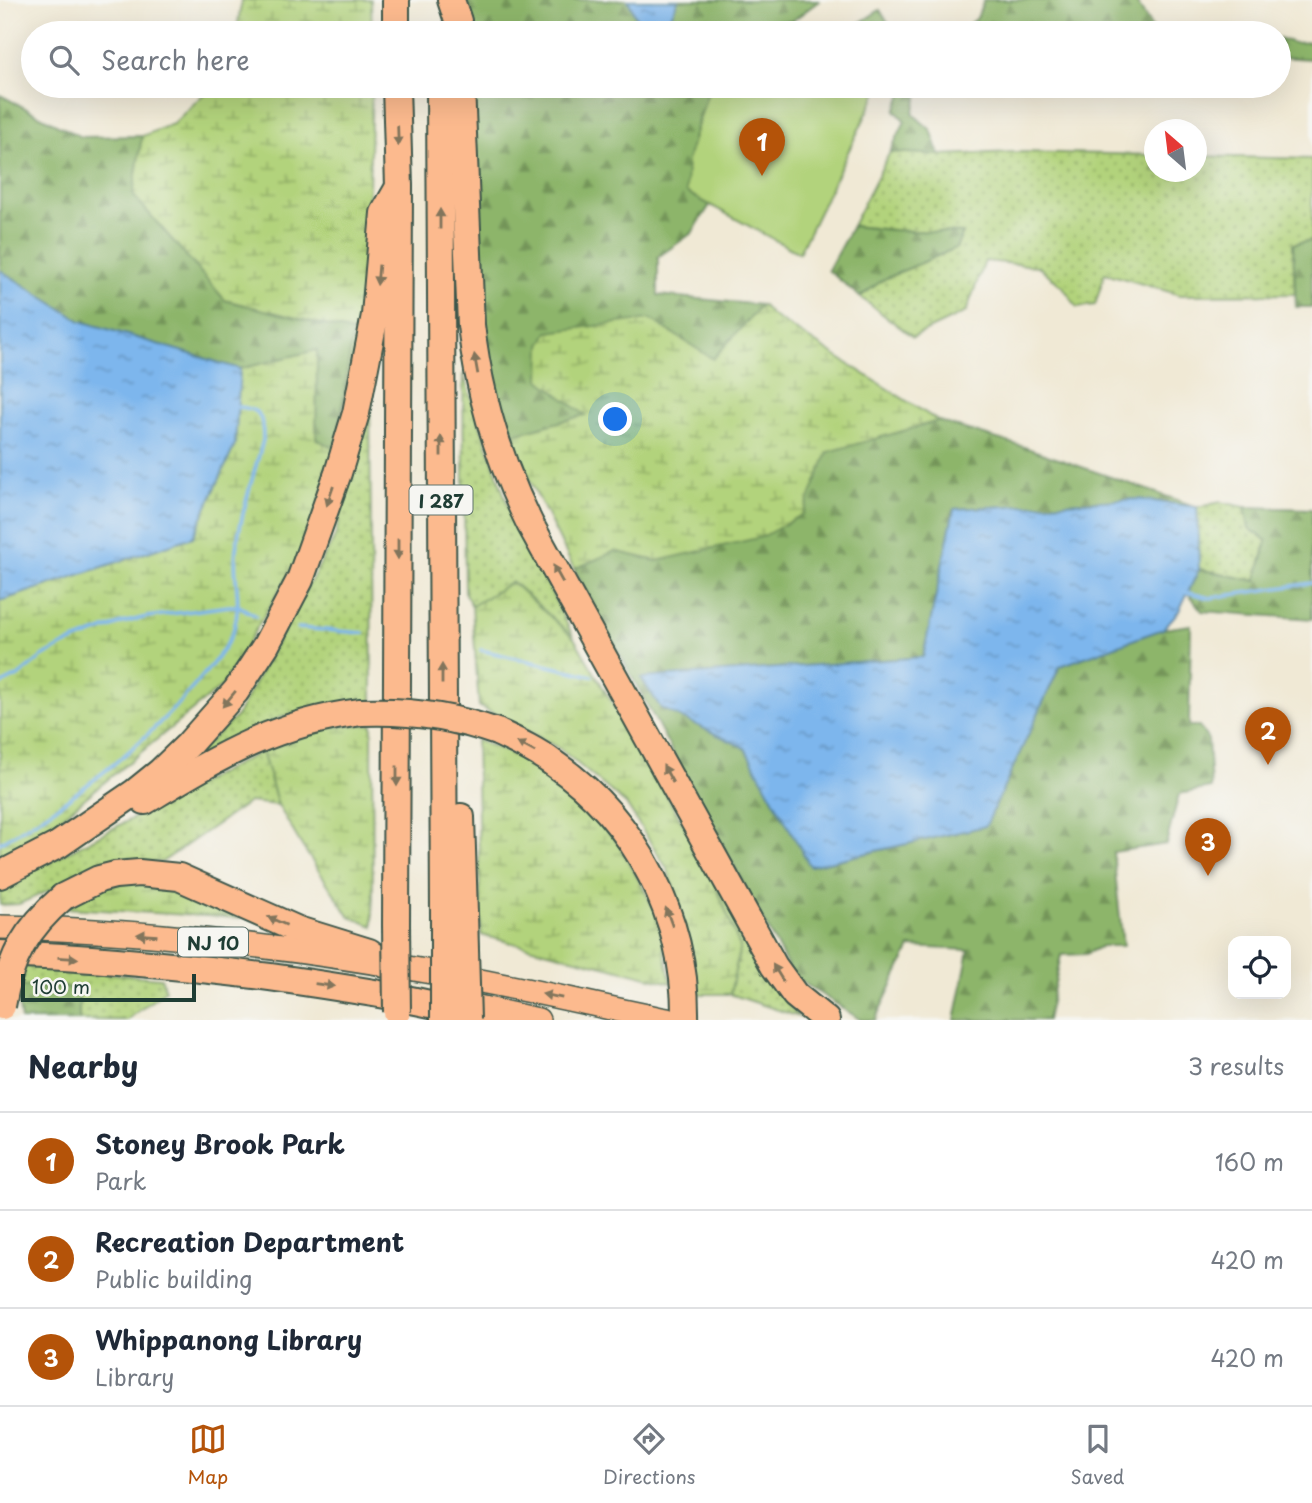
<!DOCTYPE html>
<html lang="en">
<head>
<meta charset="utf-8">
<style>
	:root { --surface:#fff; --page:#f2f2f3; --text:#1f2937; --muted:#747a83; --line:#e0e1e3; --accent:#b45309 }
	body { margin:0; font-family:"Playpen Sans",sans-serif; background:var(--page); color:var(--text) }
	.controls { position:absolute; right:21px; bottom:21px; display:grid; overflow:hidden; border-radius:14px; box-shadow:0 7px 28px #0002 }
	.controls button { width:63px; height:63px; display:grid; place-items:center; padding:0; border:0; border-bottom:2px solid var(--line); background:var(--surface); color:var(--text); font:35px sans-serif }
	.compass { position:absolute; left:1144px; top:119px; width:63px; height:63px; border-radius:50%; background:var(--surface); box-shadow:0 7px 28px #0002; rotate:332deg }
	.scale { position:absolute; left:21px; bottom:18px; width:175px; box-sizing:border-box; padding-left:7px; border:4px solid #1f3d34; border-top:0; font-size:19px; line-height:24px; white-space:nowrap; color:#1f3d34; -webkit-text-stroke:5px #f6f6f2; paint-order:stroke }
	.you { position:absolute; left:616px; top:420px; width:24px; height:24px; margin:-18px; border:5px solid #fff; border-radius:50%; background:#1a73e8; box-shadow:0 0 0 10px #1a73e833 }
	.badge { display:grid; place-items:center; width:46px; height:46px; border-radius:50%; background:var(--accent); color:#fff; font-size:23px; font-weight:700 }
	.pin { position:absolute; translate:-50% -58px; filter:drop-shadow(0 2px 4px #0008) }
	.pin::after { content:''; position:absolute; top:37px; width:24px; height:21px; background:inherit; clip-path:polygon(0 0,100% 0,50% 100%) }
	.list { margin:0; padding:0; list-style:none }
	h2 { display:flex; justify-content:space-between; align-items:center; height:91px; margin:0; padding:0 28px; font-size:30px }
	h2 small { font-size:23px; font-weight:400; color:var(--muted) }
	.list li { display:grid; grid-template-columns:46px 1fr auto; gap:21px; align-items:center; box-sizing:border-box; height:98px; padding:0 28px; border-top:2px solid var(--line) }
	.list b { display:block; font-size:26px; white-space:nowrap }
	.list p { margin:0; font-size:23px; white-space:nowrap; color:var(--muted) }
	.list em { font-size:23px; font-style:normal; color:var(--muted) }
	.icon { flex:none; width:38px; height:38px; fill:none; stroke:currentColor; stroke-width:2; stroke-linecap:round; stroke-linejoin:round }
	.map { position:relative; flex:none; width:1312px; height:1020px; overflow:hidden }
	.search { position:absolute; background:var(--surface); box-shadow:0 7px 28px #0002; left:21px; right:21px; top:21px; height:77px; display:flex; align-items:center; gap:18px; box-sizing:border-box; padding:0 24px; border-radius:38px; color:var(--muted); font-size:26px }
	.sheet { height:385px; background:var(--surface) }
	nav { display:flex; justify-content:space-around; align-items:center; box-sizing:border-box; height:98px; border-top:2px solid var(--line); background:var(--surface); font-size:19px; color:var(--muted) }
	nav a { display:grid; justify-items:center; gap:4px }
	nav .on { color:var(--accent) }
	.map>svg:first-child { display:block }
	.grass { fill:url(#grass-dots); stroke:#688858; stroke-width:2 }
	.forest { fill:url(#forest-firs); stroke:#567950; stroke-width:2 }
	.wetland { fill:url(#wetland-marsh); stroke:#688858; stroke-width:2 }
	.park { fill:#b2d37b; stroke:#688858; stroke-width:2 }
	.water { fill:url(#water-ripples); stroke:#4e7a90; stroke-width:2 }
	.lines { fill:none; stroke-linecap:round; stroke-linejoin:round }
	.stream { stroke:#7db6ed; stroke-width:3.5 }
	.major-casing { stroke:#3e574c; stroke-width:26 }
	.highway-casing { stroke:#3e574c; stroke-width:30 }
	.major { stroke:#fcba8e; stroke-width:23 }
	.highway { stroke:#fcba8e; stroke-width:26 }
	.highway-bridge-casing { stroke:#3e574c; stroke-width:30; stroke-linecap:butt }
	.highway-bridge { stroke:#fcba8e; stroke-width:26 }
	.oneway { fill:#82755c }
	.labels { text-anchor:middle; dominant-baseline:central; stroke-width:6; stroke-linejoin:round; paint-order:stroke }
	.shield { fill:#f6f6f2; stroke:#60746d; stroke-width:2 }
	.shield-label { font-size:18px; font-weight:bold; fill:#1f3d34 }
</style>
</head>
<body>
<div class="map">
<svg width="1312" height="1020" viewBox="0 0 1312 1020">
	<defs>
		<pattern id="grass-dots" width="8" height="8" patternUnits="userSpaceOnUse" patternTransform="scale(1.75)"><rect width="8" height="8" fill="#b2d37b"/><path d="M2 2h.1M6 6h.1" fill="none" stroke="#90ac66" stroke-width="1.8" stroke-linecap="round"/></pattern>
		<pattern id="forest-firs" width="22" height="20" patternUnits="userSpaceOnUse" patternTransform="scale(1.75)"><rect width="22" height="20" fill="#8db56b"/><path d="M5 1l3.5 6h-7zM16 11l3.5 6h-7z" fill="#739459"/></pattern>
		<pattern id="wetland-marsh" width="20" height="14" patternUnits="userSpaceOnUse" patternTransform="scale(1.75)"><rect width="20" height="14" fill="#b2d37b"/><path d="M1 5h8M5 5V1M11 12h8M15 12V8" fill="none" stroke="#90ac66"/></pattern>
		<pattern id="water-ripples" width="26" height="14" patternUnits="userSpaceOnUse" patternTransform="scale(1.75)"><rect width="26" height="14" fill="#7db6ed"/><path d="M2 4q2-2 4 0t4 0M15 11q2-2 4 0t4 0" fill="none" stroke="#6695c1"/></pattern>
	</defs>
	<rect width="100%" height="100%" fill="#f6f6f2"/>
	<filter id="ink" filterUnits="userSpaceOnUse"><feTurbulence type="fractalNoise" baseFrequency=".0143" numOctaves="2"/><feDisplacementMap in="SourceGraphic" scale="14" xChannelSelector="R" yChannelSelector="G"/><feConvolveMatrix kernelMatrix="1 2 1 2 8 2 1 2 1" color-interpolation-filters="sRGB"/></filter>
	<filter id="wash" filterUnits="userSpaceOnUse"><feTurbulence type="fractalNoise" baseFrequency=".00686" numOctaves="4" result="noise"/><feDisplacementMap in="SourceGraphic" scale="28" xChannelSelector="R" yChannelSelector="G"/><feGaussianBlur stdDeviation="1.57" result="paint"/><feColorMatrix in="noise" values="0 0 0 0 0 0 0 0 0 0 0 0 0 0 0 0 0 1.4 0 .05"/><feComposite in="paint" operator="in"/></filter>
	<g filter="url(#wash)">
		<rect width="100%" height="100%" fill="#f0e9d5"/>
		<!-- grass -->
		<g class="grass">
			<polygon points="890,152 940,155 1017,152 1154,155 1154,172 1196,172 1197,156 1312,159 1312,240 1293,244 1295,294 1180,295 1105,273 1095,305 1077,307 1063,287 1038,266 985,261 966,312 913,337 860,297 884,279 956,248 892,230 852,226"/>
			<polygon points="463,374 507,503 574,638 513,582 472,606 465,594"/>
			<polygon points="370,382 372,701 283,716 186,763 236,717 335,537"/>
			<polygon points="1221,502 1245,507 1249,528 1267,541 1255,582 1199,569 1197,507"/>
			<polygon points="262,751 278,805 249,802 162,862 114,861 19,904 0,905 0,882 35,869"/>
			<polygon points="708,866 769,982 799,1017 730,994 740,947"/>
			<polygon points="24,966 161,978 166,990 127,1020 79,1020 79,988 16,986"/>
		</g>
		<!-- forest -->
		<g class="forest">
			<polygon points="468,0 628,0 643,33 468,33"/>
			<polygon points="678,0 819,0 819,1 792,21 747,22 742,33 664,33"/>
			<polygon points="984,0 1135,0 1155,33 958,33 977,18"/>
			<polygon points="880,10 894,33 866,33 858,24"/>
			<polygon points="1279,38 1294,43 1312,42 1312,59 1279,57"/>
			<path d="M471,86H713C695,117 688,157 686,192L710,205L692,233L658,257V295L762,305L713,359L650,319L586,415L504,437L482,344Z"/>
			<polygon points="904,86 921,86 913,114 931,130 940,155 890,152 905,121 895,110 904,91"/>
			<polygon points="0,95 81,137 142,136 133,195 225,300 353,332 336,450 316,439 317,350 240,369 81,321 0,270"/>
			<polygon points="852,226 892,230 963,233 956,248 884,279 860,297 828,270"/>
			<polygon points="1312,240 1312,307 1296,307 1293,244"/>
			<polygon points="938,421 1024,447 1197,507 1138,499 954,509 923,657 642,678 661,708 745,748 811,866 986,826 1060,666 1163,629 1191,625 1189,726 1199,726 1208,740 1211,788 1179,794 1166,844 1113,852 1123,946 1102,946 1086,954 1061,955 1047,1020 955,1020 969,950 910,947 875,1020 861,1020 793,976 574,569 615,551 657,561 803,514 827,452"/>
			<polygon points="1245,507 1312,509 1312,619 1202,611 1188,593 1199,569 1256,581 1267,541 1249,528"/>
			<polygon points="16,986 79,988 79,1020 21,1020"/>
		</g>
		<!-- wetland -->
		<g class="wetland">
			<polygon points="242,0 371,0 372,33 236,33"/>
			<polygon points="212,86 372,86 366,287 336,450 303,551 222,686 14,856 0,861 0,601 193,537 235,445 240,369 317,350 316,439 336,449 353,332 225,300 133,195 142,136 173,124"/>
			<polygon points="762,305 770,314 938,421 828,452 803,514 762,537 657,561 615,551 574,569 508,436 585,415 540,380 541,345 548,332 650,319 713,359"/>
			<polygon points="512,582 574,638 708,866 740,947 730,994 700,994 668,870 626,804 559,748 479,706 472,606"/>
			<polygon points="372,724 373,926 350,917 302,846 278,805 262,751 330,727"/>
			<polygon points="476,740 546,767 619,844 657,913 671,983 481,935"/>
			<polygon points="135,882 179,889 241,918 66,908 102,886"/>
		</g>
		<!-- park -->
		<g class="park">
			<polygon points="792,21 815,33 742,33 747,22"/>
			<polygon points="713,86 880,86 799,253 686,192 687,160 707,95"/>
		</g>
		<!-- water -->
		<g class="water">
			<polygon points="628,0 678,0 664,33 643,33"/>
			<polygon points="0,270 81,321 240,369 235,445 193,537 0,601"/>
			<polygon points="1138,499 1197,507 1199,569 1179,611 1163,629 1060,666 986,826 810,866 745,748 661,708 641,678 923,657 954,509"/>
		</g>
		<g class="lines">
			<!-- stream -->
			<g class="stream">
				<polyline points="1186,592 1210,598 1312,583"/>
				<polyline points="298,628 364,633"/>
				<polyline points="481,650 592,676"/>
				<polyline points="0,685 18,676 42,657 66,644 122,623 147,617 229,606 239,606 256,616"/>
				<path d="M0,843C76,798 150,741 205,673C216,660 229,644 234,628C243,597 232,577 236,549C241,512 254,475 263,440C263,418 262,408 237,407"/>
			</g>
		</g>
	</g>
	<g filter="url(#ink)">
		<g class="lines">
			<!-- major casing -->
			<g class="major-casing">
				<g id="major">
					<path d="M0,927C148,930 298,948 443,974C518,987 593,1005 667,1020"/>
					<polyline points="478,1007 538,1020"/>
				</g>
			</g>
			<!-- highway casing -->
			<g class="highway-casing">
				<g id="highway">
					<polyline points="451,0 458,21 458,33"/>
					<polyline points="396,33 396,0"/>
					<polyline points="440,86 444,914"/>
					<path d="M461,86L471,325C479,396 499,461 530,524L774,966L795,995L826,1020"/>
					<path d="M497,732C516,741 536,750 553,763C637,820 687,920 685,1020"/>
					<path d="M145,801C219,757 273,723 361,712"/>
					<polyline points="461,817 464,914"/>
					<polyline points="0,875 58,845 134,793 160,772 188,745 236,691 266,645 300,580 338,473 356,413 375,315 384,213 399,187"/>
					<polyline points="63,897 99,879 115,875 139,873 179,877 298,930 369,952 385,964"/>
					<polyline points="396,925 399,187 396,86"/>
					<path d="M0,954C90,957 181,966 270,977C346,988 421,999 495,1020"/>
				</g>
			</g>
			<!-- major -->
			<use href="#major" class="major"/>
			<!-- highway -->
			<use href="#highway" class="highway"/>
			<!-- highway-bridge casing -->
			<g class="highway-bridge-casing">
				<g id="highway-bridge">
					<path d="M361,712C408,710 452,716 497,732"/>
					<polyline points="464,914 467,1020"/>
					<polyline points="396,925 397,1012"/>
					<path d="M2,1006C10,957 26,929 63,897"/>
					<polyline points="444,1020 444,914"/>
				</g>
			</g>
			<!-- highway-bridge -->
			<use href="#highway-bridge" class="highway-bridge"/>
		</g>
		<!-- one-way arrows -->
		<defs><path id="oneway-solid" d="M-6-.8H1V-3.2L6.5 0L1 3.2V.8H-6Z" transform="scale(1.75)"/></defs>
		<g class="oneway">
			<use href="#oneway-solid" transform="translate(398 136) rotate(88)"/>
			<use href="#oneway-solid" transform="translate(440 219) rotate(-90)"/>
			<use href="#oneway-solid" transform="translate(378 275) rotate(95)"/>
			<use href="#oneway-solid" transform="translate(476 364) rotate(-100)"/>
			<use href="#oneway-solid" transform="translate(441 446) rotate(-90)"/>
			<use href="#oneway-solid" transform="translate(330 496) rotate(109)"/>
			<use href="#oneway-solid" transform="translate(398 549) rotate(90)"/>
			<use href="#oneway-solid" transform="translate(558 574) rotate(-119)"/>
			<use href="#oneway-solid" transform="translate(442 674) rotate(-90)"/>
			<use href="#oneway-solid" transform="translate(229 699) rotate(130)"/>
			<use href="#oneway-solid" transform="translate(526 747) rotate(-152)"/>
			<use href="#oneway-solid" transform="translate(668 774) rotate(-119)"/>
			<use href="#oneway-solid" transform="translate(397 776) rotate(90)"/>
			<use href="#oneway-solid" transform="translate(669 917) rotate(-110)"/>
			<use href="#oneway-solid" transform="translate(277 921) rotate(-156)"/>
			<use href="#oneway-solid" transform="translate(147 935) rotate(-176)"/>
			<use href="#oneway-solid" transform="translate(68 958) rotate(3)"/>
			<use href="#oneway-solid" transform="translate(778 973) rotate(-122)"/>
			<use href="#oneway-solid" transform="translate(325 985) rotate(8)"/>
			<use href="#oneway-solid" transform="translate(552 996) rotate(-168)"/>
		</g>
	</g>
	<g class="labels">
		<!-- shield labels -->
		<g class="shield">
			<rect x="409.5" y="485.5" width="63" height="29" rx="5"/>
			<rect x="178" y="927.5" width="70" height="29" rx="5"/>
		</g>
		<g class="shield-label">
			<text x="441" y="500">I 287</text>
			<text x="213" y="942">NJ 10</text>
		</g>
	</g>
</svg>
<div class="controls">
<button><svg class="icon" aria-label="locate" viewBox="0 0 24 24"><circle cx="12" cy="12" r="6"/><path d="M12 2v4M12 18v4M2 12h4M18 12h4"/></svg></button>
</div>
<svg class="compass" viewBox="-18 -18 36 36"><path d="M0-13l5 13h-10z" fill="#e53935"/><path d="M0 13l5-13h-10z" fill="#747a83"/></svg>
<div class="scale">100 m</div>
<div class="you"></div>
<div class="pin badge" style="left:762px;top:176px">1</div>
<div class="pin badge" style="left:1268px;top:765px">2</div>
<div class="pin badge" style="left:1208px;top:876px">3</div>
<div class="search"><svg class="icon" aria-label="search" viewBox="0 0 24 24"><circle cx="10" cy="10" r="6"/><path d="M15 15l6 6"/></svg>Search here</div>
</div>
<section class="sheet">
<h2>Nearby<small>3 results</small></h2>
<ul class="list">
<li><span class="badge">1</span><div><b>Stoney Brook Park</b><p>Park</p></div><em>160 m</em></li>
<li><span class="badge">2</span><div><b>Recreation Department</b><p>Public building</p></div><em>420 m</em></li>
<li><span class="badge">3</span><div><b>Whippanong Library</b><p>Library</p></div><em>420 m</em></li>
</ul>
</section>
<nav>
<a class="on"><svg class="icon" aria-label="map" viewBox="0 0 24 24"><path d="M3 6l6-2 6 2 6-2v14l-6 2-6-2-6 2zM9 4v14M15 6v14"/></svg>Map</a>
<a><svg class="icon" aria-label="directions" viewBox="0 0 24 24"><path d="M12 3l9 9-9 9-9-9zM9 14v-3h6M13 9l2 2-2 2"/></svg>Directions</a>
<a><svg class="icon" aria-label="saved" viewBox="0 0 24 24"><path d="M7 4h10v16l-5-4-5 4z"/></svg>Saved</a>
</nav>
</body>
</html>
